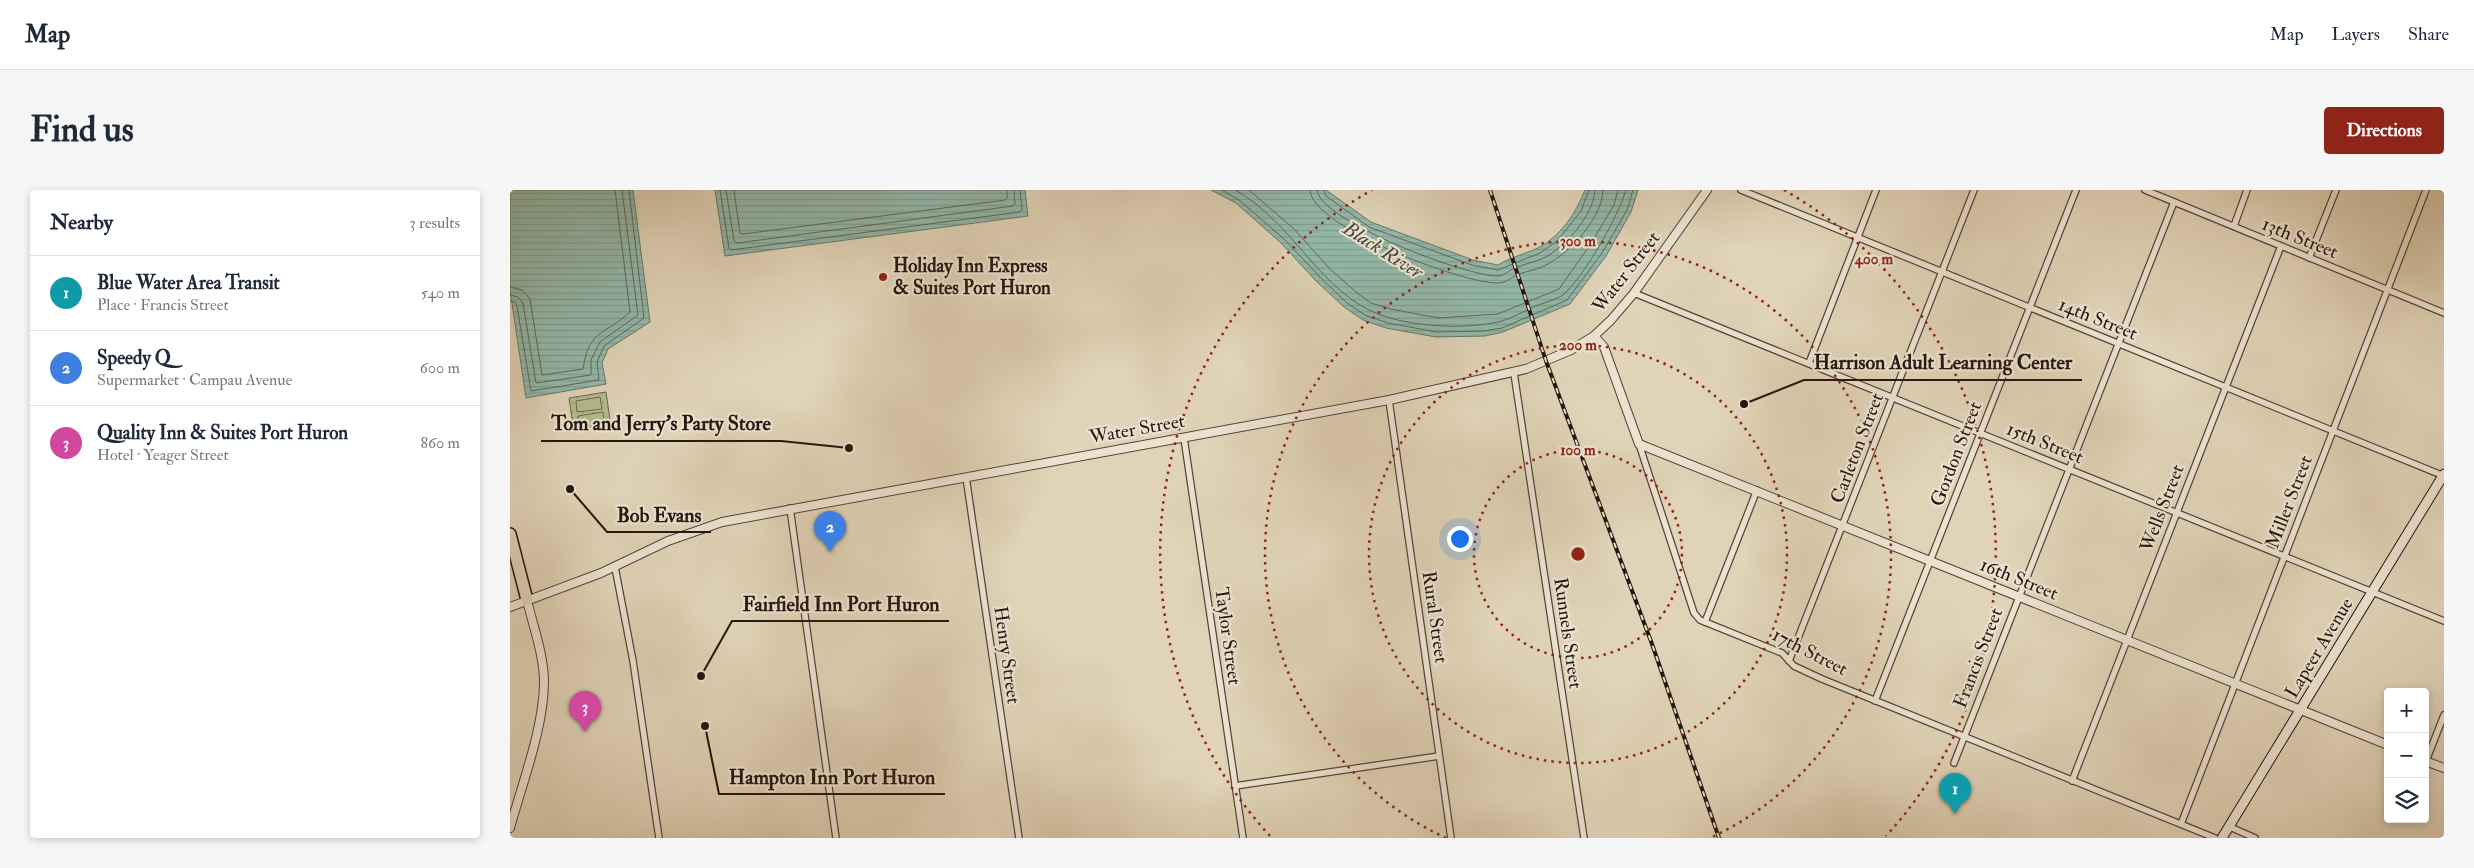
<!DOCTYPE html>
<html lang="en">
<head>
<meta charset="utf-8">
<style>
	:root { --surface:#fff; --page:#f6f6f7; --text:#1f2937; --muted:#747a83; --line:#e0e1e3; --accent:#8f2418 }
	body { margin:0; font-family:"IM FELL Double Pica",serif; background:var(--page); color:var(--text) }
	.controls { position:absolute; right:15px; bottom:15px; display:grid; overflow:hidden; border-radius:5px; box-shadow:0 2px 8px #0003 }
	.controls button { width:45px; height:45px; display:grid; place-items:center; padding:0; border:0; border-bottom:1px solid var(--line); background:var(--surface); color:var(--text); font:25px sans-serif }
	.you { position:absolute; left:949px; top:348px; width:18px; height:18px; margin:-12px; border:4px solid #fff; border-radius:50%; background:#1a73e8; box-shadow:0 0 0 8px #1a73e833 }
	.badge { display:grid; place-items:center; width:32px; height:32px; border-radius:50%; background:var(--accent); color:#fff; font-size:16px; font-weight:700 }
	.pin { position:absolute; translate:-50% -41px; filter:drop-shadow(0 1px 2px #0008) }
	.pin::after { content:''; position:absolute; top:26px; width:18px; height:15px; background:inherit; clip-path:polygon(0 0,100% 0,50% 100%) }
	.list { margin:0; padding:0; list-style:none }
	h2 { display:flex; justify-content:space-between; align-items:center; height:65px; margin:0; padding:0 20px; font-size:21px }
	h2 small { font-size:16px; font-weight:400; color:var(--muted) }
	.list li { display:grid; grid-template-columns:32px 1fr auto; gap:15px; align-items:center; box-sizing:border-box; height:75px; padding:0 20px; border-top:1px solid var(--line) }
	.list b { display:block; font-size:19px; white-space:nowrap }
	.list p { margin:0; font-size:16px; white-space:nowrap; color:var(--muted) }
	.list em { font-size:16px; font-style:normal; color:var(--muted) }
	.icon { flex:none; width:28px; height:28px; fill:none; stroke:currentColor; stroke-width:2; stroke-linecap:round; stroke-linejoin:round }
	.map { position:relative; flex:none; width:1934px; height:648px; overflow:hidden; border-radius:5px }
	header { display:flex; align-items:center; gap:30px; box-sizing:border-box; height:70px; padding:0 25px; background:var(--surface); border-bottom:1px solid var(--line) }
	header strong { font-size:24px }
	nav { display:flex; gap:28px; margin-inline-start:auto; font-size:18px }
	.intro { display:flex; align-items:center; justify-content:space-between; box-sizing:border-box; height:120px; padding:0 30px }
	h1 { margin:0; font-size:35px }
	.button { padding:12px 22px; border-radius:5px; background:var(--accent); color:#fff; font-size:18px; font-weight:700 }
	main { display:flex; gap:30px; padding:0 30px }
	aside { flex:1; background:var(--surface); border-radius:5px; box-shadow:0 2px 8px #0003 }
	.map>svg:first-child { display:block }
	.park { fill:url(#park-dots); stroke:#6c694e }
	.pitch { fill:#b4bc8d; stroke:#6c694e }
	.water { fill:url(#water-rules); stroke:#68786c }
	.lines { fill:none; stroke-linecap:round; stroke-linejoin:round }
	.shore { stroke:#5c685c; stroke-width:1 }
	.minor-casing { stroke:#544538; stroke-width:8 }
	.tertiary-casing { stroke:#544538; stroke-width:10 }
	.secondary-casing { stroke:#25160e; stroke-width:11 }
	.motorway-casing { stroke:#25160e; stroke-width:14 }
	.minor { stroke:#ebe2d0; stroke-width:5.5 }
	.tertiary { stroke:#ebe2d0; stroke-width:8 }
	.secondary { stroke:#ebe2d0; stroke-width:9 }
	.motorway { stroke:#e0d3b7; stroke-width:11 }
	.rail-casing { stroke:#25160e; stroke-width:4 }
	.rail { stroke:#ebe2d0; stroke-width:2; stroke-dasharray:5.5; stroke-linecap:butt }
	.ring { fill:none; stroke:#8f2418; stroke-width:2.5; stroke-dasharray:2.5 5 }
	.poi-dot { fill:#8f2418; stroke:#ebe2d0; stroke-width:2 }
	.labels { text-anchor:middle; dominant-baseline:central; stroke-width:4.5; stroke-linejoin:round; paint-order:stroke }
	.street-label { font-size:19px; fill:#25160e; stroke:#ebe2d0 }
	.poi-label { font-size:19px; font-weight:bold; fill:#25160e; stroke:#ebe2d0; text-anchor:start }
	.water-label { font-size:20px; font-style:italic; fill:#46473d; stroke:#ebe2d0 }
	.centre { fill:#8f2418; stroke:#ebe2d0; stroke-width:2.5 }
	.ring-label { font-size:15px; text-anchor:middle; font-weight:bold; fill:#8f2418; stroke:#ebe2d0; stroke-width:4.5; stroke-linejoin:round; paint-order:stroke }
	.leader { fill:none; stroke:#25160e; stroke-width:2 }
	.callout-dot { fill:#25160e; stroke:#ebe2d0; stroke-width:2 }
	.callout-label { font-size:20px; text-anchor:middle; font-weight:bold; fill:#25160e; stroke:#ebe2d0; stroke-width:4.5; stroke-linejoin:round; paint-order:stroke }
</style>
</head>
<body>
<header>
<strong>Map</strong>
<nav><a>Map</a><a>Layers</a><a>Share</a></nav>
</header>
<div class="intro"><h1>Find us</h1><a class="button">Directions</a></div>
<main>
<aside>
<h2>Nearby<small>3 results</small></h2>
<ul class="list">
<li><span class="badge" style="background:#0f9aa8">1</span><div><b>Blue Water Area Transit</b><p>Place · Francis Street</p></div><em>540 m</em></li>
<li><span class="badge" style="background:#3f7fe0">2</span><div><b>Speedy Q</b><p>Supermarket · Campau Avenue</p></div><em>600 m</em></li>
<li><span class="badge" style="background:#d1479c">3</span><div><b>Quality Inn &amp; Suites Port Huron</b><p>Hotel · Yeager Street</p></div><em>860 m</em></li>
</ul>
</aside>
<div class="map">
<svg width="1934" height="648" viewBox="0 0 1934 648">
	<defs>
		<pattern id="park-dots" width="8" height="8" patternUnits="userSpaceOnUse" patternTransform="scale(1.25)"><rect width="8" height="8" fill="#b4bc8d"/><path d="M2 2h.1M6 6h.1" fill="none" stroke="#9ba178" stroke-width="1.8" stroke-linecap="round"/></pattern>
		<pattern id="water-rules" width="6" height="5" patternUnits="userSpaceOnUse" patternTransform="scale(1.25)"><rect width="6" height="5" fill="#94b9aa"/><path d="M0 2.5h6" fill="none" stroke="#7f9e91"/></pattern>
	</defs>
	<rect width="100%" height="100%" fill="#e0d3b7"/>
	<filter id="stains"><feTurbulence type="fractalNoise" baseFrequency=".004" numOctaves="4"/><feColorMatrix values="0 0 0 0 .2 0 0 0 0 .09 0 0 0 0 .02 0 0 0 .5 -.17"/></filter>
	<radialGradient id="worn" r=".72"><stop offset=".6" stop-color="#630" stop-opacity="0"/><stop offset="1" stop-color="#630" stop-opacity=".3"/></radialGradient>
	<!-- park -->
	<polygon class="park" points="96,202 101,236 64,242 59,208"/>
	<!-- pitch -->
	<g class="pitch">
		<polygon points="90,207 92,219 67,222 66,211"/>
		<polygon points="93,222 94,234 70,238 68,226"/>
	</g>
	<!-- water -->
	<g class="water">
		<polygon points="0,0 123,0 140,132 98,159 92,173 96,194 16,208 0,100"/>
		<polygon points="205,0 515,0 518,26 215,66"/>
		<path d="M701,0H816L861,32L963,70L988,75C1001,67 1015,64 1028,58C1051,46 1066,23 1075,0H1128L1121,22L1096,66L1060,114L993,142L975,146L926,147L876,138L853,130L834,117L806,91L771,53L726,13Z"/>
	</g>
	<g class="lines">
		<!-- shore -->
		<g class="shore">
			<polyline points="210,0 219,58 221,60 510,22 512,19 510,0"/>
			<polyline points="216,0 224,51 227,53 503,16 505,14 504,0"/>
			<polyline points="224,0 230,43 233,44 495,10 497,8 497,0"/>
			<polyline points="712,0 729,10 774,49 810,87 837,113 855,125 878,133 927,142 974,141 992,138 1057,110 1092,63 1117,20 1123,0"/>
			<path d="M725,0C776,27 808,94 857,119C891,137 952,140 988,132C1001,129 1014,121 1026,116C1035,112 1047,110 1054,104C1075,85 1108,27 1116,0"/>
			<polyline points="739,0 784,39 819,78 846,102 861,113 881,119 928,128 988,124 1049,99 1080,55 1104,15 1108,0"/>
			<path d="M800,0C801,37 954,94 988,93C996,93 1002,87 1009,84C1018,81 1029,79 1038,74C1061,61 1092,28 1093,0"/>
			<path d="M807,0C809,31 958,87 988,86C994,86 999,80 1005,78C1014,74 1025,72 1034,68C1055,57 1084,25 1085,0"/>
			<polyline points="814,0 816,6 859,37 962,75 988,80 1030,63 1047,51 1071,21 1079,0"/>
			<path d="M0,97L12,100L20,109L32,185L73,179C79,138 96,145 120,122L105,0"/>
			<polyline points="0,105 8,107 13,113 26,193 81,185 81,170 90,152 128,125 112,0"/>
			<polyline points="0,111 5,112 7,116 21,201 89,190 87,172 94,156 134,128 119,0"/>
		</g>
		<!-- minor casing -->
		<g class="minor-casing">
			<g id="minor">
				<polyline points="1231,0 1934,286"/>
				<polyline points="1635,0 1934,123"/>
				<polyline points="1724,36 1737,0"/>
				<polyline points="1799,68 1826,0"/>
				<polyline points="1124,103 1934,431"/>
				<polyline points="1299,173 1366,0"/>
				<polyline points="1004,183 1074,648"/>
				<polyline points="879,210 941,648"/>
				<polyline points="674,248 733,648"/>
				<polyline points="1129,254 1184,423 1190,430 1272,463 1284,476 1312,489 1705,648"/>
				<polyline points="456,287 509,648"/>
				<polyline points="280,318 326,648"/>
				<polyline points="105,377 123,471 149,648"/>
				<polyline points="1195,432 1247,300"/>
				<polyline points="1279,471 1464,0"/>
				<polyline points="1365,511 1566,0"/>
				<polyline points="1916,571 1934,525"/>
				<polyline points="1444,573 1664,12"/>
				<polyline points="1562,591 1771,56"/>
				<polyline points="725,596 929,566"/>
				<polyline points="1671,634 1916,0"/>
				<polyline points="1720,637 1745,648"/>
			</g>
		</g>
		<!-- tertiary casing -->
		<g class="tertiary-casing">
			<g id="tertiary">
				<polyline points="1084,146 1094,157 1129,254 1878,555"/>
				<polyline points="0,417 91,383 158,351 212,332 879,210 1016,179 1061,160 1084,146 1101,130 1124,103 1197,0"/>
				<polyline points="1915,571 1934,578"/>
				<path d="M0,638C12,594 34,537 34,492C34,465 23,436 17,410"/>
			</g>
		</g>
		<!-- secondary casing -->
		<g class="secondary-casing">
			<polyline id="secondary" points="1712,648 1934,284"/>
		</g>
		<!-- motorway casing -->
		<g class="motorway-casing">
			<polyline id="motorway" points="0,344 17,410"/>
		</g>
		<!-- minor -->
		<use href="#minor" class="minor"/>
		<!-- tertiary -->
		<use href="#tertiary" class="tertiary"/>
		<!-- secondary -->
		<use href="#secondary" class="secondary"/>
		<!-- motorway -->
		<use href="#motorway" class="motorway"/>
		<!-- rail casing -->
		<g class="rail-casing">
			<polyline id="rail" points="980,0 1036,171 1142,454 1209,648"/>
		</g>
		<!-- rail -->
		<use href="#rail" class="rail"/>
	</g>
	<!-- distance rings -->
	<g class="ring">
		<circle cx="1068" cy="364" r="104"/>
		<circle cx="1068" cy="364" r="209"/>
		<path d="M936 648A313 313 0 1 1 1200 648"/>
		<path d="M760 646A418 418 0 0 1 862 0M1274 0A418 418 0 0 1 1376 646"/>
	</g>
	<!-- markers -->
	<circle class="poi-dot" cx="373" cy="87" r="5"/>
	<g class="labels">
		<!-- street labels -->
		<g class="street-label">
			<text transform="translate(1790 48) rotate(22)">13th Street</text>
			<text transform="translate(1116 82) rotate(-52)">Water Street</text>
			<text transform="translate(1588 129) rotate(22)">14th Street</text>
			<text transform="translate(627 239) rotate(-10)">Water Street</text>
			<text transform="translate(1535 253) rotate(22)">15th Street</text>
			<text transform="translate(1347 258) rotate(-69)">Carleton Street</text>
			<text transform="translate(1446 264) rotate(-69)">Gordon Street</text>
			<text transform="translate(1779 312) rotate(-69)">Miller Street</text>
			<text transform="translate(1652 318) rotate(-69)">Wells Street</text>
			<text transform="translate(1509 389) rotate(22)">16th Street</text>
			<text transform="translate(925 427) rotate(82)">Rural Street</text>
			<text transform="translate(1058 443) rotate(82)">Runnels Street</text>
			<text transform="translate(718 446) rotate(82)">Taylor Street</text>
			<text transform="translate(1809 458) rotate(-59)">Lapeer Avenue</text>
			<text transform="translate(1300 462) rotate(27)">17th Street</text>
			<text transform="translate(497 465) rotate(82)">Henry Street</text>
			<text transform="translate(1468 468) rotate(-69)">Francis Street</text>
		</g>
		<!-- poi labels -->
		<g class="poi-label">
			<text x="383" y="76">Holiday Inn Express<tspan x="383" dy="22">&amp; Suites Port Huron</tspan></text>
		</g>
		<!-- water labels -->
		<g class="water-label">
			<text transform="translate(873 60) rotate(32)">Black River</text>
		</g>
	</g>
	<circle cx="1068" cy="364" r="8" class="centre"/>
	<g class="ring-label">
		<text x="1068" y="56">300 m</text>
		<text x="1364" y="74">400 m</text>
		<text x="1068" y="160">200 m</text>
		<text x="1068" y="265">100 m</text>
	</g>
	<!-- callouts -->
	<path class="leader" d="M1234 214L1294 190H1572M339 258L271 251H31M60 299L97 342H201M191 486L222 431H439M195 536L209 604H435"/>
	<g class="callout-dot">
		<circle cx="1234" cy="214" r="5"/>
		<circle cx="339" cy="258" r="5"/>
		<circle cx="60" cy="299" r="5"/>
		<circle cx="191" cy="486" r="5"/>
		<circle cx="195" cy="536" r="5"/>
	</g>
	<g class="callout-label">
		<text x="1433" y="179">Harrison Adult Learning Center</text>
		<text x="151" y="240">Tom and Jerry's Party Store</text>
		<text x="149" y="332">Bob Evans</text>
		<text x="331" y="421">Fairfield Inn Port Huron</text>
		<text x="322" y="594">Hampton Inn Port Huron</text>
	</g>
	<rect width="100%" height="100%" filter="url(#stains)"/>
	<rect width="100%" height="100%" fill="url(#worn)"/>
</svg>
<div class="controls">
<button>+</button>
<button>−</button>
<button><svg class="icon" aria-label="layers" viewBox="0 0 24 24"><path d="M12 4l9 5-9 5-9-5zM3 14l9 5 9-5"/></svg></button>
</div>
<div class="you"></div>
<div class="pin badge" style="left:1445px;top:624px;background:#0f9aa8">1</div>
<div class="pin badge" style="left:320px;top:362px;background:#3f7fe0">2</div>
<div class="pin badge" style="left:75px;top:542px;background:#d1479c">3</div>
</div>
</main>
</body>
</html>
